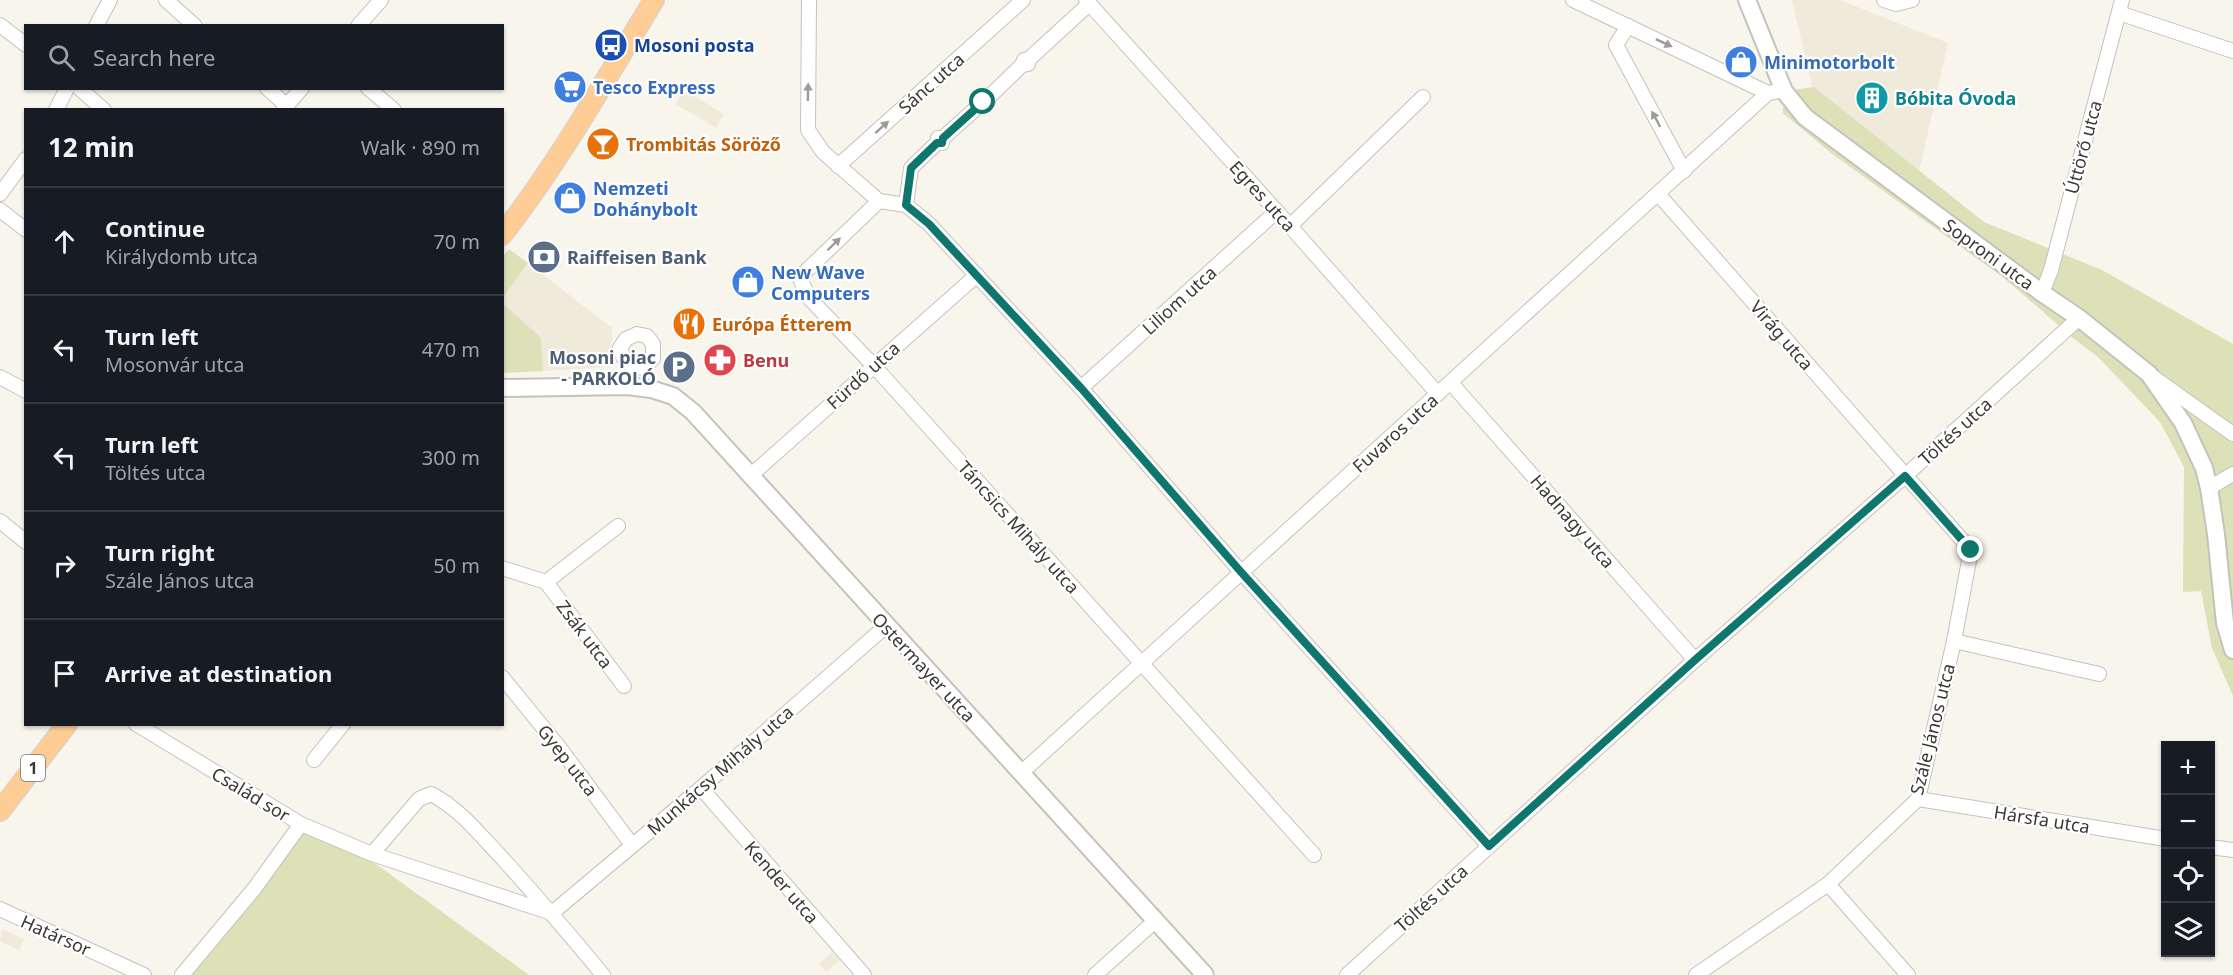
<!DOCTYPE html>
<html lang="en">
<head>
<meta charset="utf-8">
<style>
	:root { --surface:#171b24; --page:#20242c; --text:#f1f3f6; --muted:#9ea1a6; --line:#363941 }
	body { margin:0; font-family:"Noto Sans",sans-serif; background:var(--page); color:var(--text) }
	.controls { position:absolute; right:18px; bottom:18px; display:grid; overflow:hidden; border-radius:0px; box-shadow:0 2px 4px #0004 }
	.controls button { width:54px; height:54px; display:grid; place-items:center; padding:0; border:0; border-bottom:2px solid var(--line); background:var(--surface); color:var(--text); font:30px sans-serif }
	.stop { position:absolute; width:18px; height:18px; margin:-14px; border:4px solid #0f766e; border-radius:50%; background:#fff }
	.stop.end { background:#0f766e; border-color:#fff; box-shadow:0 2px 6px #0008 }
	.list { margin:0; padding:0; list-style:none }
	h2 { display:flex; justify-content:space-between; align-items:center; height:78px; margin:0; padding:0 24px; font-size:26px }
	h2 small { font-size:20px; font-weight:400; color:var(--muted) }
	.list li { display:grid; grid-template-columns:39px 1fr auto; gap:18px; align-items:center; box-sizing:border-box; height:108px; padding:0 24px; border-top:2px solid var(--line) }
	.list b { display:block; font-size:22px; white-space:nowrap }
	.list p { margin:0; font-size:20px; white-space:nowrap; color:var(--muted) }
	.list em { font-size:20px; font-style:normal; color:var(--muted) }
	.icon { flex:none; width:33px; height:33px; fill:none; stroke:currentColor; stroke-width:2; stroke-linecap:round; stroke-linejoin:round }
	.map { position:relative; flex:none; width:2233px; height:975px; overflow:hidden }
	.search { position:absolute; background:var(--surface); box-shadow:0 2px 4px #0004; left:24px; top:24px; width:480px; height:66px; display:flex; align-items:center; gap:15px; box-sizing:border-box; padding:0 21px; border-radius:0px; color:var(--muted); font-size:22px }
	.panel { position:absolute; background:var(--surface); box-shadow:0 2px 4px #0004; left:24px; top:108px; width:480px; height:618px; border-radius:0px }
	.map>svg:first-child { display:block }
	.built { fill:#efeada }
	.green { fill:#dde1b8 }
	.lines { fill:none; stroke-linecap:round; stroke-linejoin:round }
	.minor-casing { stroke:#c5c2ba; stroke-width:16 }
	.tertiary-casing { stroke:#c5c2ba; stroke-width:20 }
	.primary-casing { stroke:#d4d3d3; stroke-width:22 }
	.minor { stroke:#fff; stroke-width:14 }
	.tertiary { stroke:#fff; stroke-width:16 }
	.primary { stroke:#fecc95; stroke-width:20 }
	.oneway { fill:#9c9c9a }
	.route { stroke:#0f766e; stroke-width:8 }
	.labels { text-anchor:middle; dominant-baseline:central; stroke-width:4.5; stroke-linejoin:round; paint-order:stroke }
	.shield { fill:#fff; stroke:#757472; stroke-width:1.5 }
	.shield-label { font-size:16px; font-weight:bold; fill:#3a3936 }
	.transit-label { font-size:18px; font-weight:bold; fill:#164399; stroke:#fff; text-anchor:start }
	.shop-label { font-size:18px; font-weight:bold; fill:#366cbe; stroke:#fff; text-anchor:start }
	.street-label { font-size:18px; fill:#3a3936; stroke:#fff }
	.culture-label { font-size:18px; font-weight:bold; fill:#0d838f; stroke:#fff; text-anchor:start }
	.food-label { font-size:18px; font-weight:bold; fill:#c56008; stroke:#fff; text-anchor:start }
	.service-label { font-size:18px; font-weight:bold; fill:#4e5e75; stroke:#fff; text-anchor:start }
	.health-label { font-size:18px; font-weight:bold; fill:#be3a42; stroke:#fff; text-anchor:start }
</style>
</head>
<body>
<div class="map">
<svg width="2233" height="975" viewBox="0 0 2233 975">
	<rect width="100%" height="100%" fill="#f8f5ec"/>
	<!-- built -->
	<g class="built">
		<polygon points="1792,0 1840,0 1948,43 1918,176 1816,103"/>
		<polygon points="684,90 724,114 716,128 676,104"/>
		<polygon points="528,263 608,325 612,326 611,367 543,371 541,338 503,303 502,297"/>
		<polygon points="2,929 24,939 19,950 0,941"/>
		<polygon points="832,952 840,960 826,972 819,964"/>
	</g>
	<!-- green -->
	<g class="green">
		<polygon points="1814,87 1984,222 2102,270 2233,344 2233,696 2212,648 2201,591 2183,592 2184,467 2160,422 2098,357 2073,338 2004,278 1831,153 1783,113 1784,91"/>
		<polygon points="509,249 528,263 503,297 503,256"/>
		<polygon points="503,303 541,338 543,371 503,373"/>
		<polygon points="301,830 376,864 529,975 187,975"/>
	</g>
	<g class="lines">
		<!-- minor casing -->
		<g class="minor-casing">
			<g id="minor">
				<polyline points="166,0 195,26"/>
				<polyline points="809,0 808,130 823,152 879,201"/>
				<polyline points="1086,0 1290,226 1438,394"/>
				<polyline points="1573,0 1768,93 1775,92"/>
				<polyline points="1884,0 1896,4 1912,0"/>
				<polyline points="2119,13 2233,51"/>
				<polyline points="0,25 26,45"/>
				<polyline points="96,26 110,0"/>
				<polyline points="358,26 381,0"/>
				<polyline points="1628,26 1616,45 1684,171"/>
				<polyline points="1023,65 1028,64 1029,59 1089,4"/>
				<polyline points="79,88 104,110"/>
				<polyline points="267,88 287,106"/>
				<polyline points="368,88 394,110"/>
				<polyline points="56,110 67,88"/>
				<polyline points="283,110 302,88"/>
				<polyline points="937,143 942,143 943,138 983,102 988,101 989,97 1022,65 1024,60 1029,59"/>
				<polyline points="838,166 1023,0"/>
				<polyline points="0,194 26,159"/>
				<polyline points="1659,195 1971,550 1954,641 1918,799 1828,884 1696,975"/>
				<polyline points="879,201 906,205 929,224 1081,388 1241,572 1489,846"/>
				<polyline points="879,201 803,274 801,281 810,299 874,366 1314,855"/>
				<polyline points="906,205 911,168 937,143 938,138 941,138"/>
				<polyline points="0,210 26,230"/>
				<polyline points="1290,226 1423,97"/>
				<polyline points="2042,293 2051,270 2122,0"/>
				<polyline points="0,377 26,391"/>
				<polyline points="2153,377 2233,434"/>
				<polyline points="1451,383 1695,660"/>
				<polyline points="627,386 633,368 643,367 653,359 653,344 647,336 637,334 626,339 620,348 623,357 633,368"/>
				<polyline points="1081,388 1277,211"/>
				<polyline points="750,476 977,275"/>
				<polyline points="2209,488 2233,474"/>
				<polyline points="0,521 26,542"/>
				<polyline points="502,568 546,582 618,526"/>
				<polyline points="546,582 624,686"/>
				<polyline points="1954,641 2099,674"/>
				<polyline points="502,677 559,747 632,845"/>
				<polyline points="136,724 301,824 372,854 552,913"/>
				<polyline points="314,760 343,724"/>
				<polyline points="1021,773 1768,93"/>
				<polyline points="701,788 864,975"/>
				<polyline points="1918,799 2166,839"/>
				<polyline points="2210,847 2233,850"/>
				<path d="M372,854L419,799L431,794C459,808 481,836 503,859C537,897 571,936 603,975"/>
				<polyline points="1828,884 1908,975"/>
				<polyline points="0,909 144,975"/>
				<polyline points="552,913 701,788 886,626"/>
				<polyline points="182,975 254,889 301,824"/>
				<polyline points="1095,975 1155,921"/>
				<polyline points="1347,975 1695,660 1905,476 2079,318"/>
			</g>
		</g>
		<!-- tertiary casing -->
		<g class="tertiary-casing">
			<g id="tertiary">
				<polyline points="1747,0 1784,91 1805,117 2042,293 2079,318 2149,374 2183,423 2204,468 2209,488 2216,534 2225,623 2233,650"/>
				<polyline points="502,388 627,386 651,389 673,396 693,412 1205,975"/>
			</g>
		</g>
		<!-- primary casing -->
		<g class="primary-casing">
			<g id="primary">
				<path d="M502,235C560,161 605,80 654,0"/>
				<polyline points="0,811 67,724"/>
			</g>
		</g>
		<!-- minor -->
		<use href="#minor" class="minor"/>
		<!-- tertiary -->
		<use href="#tertiary" class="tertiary"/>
		<!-- primary -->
		<use href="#primary" class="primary"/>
	</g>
	<!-- one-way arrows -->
	<defs><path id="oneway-solid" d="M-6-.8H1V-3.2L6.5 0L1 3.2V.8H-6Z" transform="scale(1.5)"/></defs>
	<g class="oneway">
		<use href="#oneway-solid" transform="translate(1664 43) rotate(25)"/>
		<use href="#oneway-solid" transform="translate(808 92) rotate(-89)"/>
		<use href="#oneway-solid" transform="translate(1656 119) rotate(-118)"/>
		<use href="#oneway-solid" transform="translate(882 127) rotate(-42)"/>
		<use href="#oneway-solid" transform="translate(834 244) rotate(-44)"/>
	</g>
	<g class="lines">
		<!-- route -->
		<polyline class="route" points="983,102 943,138 942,143 937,143 911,168 906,205 929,224 1081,388 1241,572 1489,846 1695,660 1905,476 1971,550"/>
	</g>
	<!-- icons -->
	<defs>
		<g id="bus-disc" transform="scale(1.725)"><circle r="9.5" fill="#1a4fb4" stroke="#fff"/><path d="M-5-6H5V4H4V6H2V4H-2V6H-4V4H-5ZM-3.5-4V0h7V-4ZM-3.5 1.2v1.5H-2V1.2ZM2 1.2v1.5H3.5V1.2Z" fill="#fff"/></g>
		<g id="shop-disc" transform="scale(1.725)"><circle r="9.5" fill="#3f7fe0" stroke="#fff"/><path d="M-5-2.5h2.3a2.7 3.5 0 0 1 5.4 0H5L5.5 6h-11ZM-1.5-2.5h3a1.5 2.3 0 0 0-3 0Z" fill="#fff"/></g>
		<g id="supermarket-disc" transform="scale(1.725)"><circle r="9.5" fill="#3f7fe0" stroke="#fff"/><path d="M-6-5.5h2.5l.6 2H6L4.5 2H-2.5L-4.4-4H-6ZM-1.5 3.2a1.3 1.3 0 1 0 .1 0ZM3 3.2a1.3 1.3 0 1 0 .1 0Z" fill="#fff"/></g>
		<g id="building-disc" transform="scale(1.725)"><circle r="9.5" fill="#0f9aa8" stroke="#fff"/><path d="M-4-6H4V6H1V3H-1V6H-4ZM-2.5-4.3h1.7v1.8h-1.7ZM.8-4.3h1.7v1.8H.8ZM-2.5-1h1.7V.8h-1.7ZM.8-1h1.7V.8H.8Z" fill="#fff"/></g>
		<g id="bar-disc" transform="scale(1.725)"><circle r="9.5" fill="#e8710a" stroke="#fff"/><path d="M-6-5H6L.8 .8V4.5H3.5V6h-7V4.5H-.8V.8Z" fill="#fff"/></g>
		<g id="bank-disc" transform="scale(1.725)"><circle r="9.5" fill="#5c6f8a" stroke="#fff"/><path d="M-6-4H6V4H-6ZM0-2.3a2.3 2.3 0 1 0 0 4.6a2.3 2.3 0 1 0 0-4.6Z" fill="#fff"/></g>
		<g id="restaurant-disc" transform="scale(1.725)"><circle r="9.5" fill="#e8710a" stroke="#fff"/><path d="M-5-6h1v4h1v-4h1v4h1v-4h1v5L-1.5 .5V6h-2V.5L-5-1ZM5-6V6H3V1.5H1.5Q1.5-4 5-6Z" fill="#fff"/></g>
		<g id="pharmacy-disc" transform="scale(1.725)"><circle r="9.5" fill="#e0444e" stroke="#fff"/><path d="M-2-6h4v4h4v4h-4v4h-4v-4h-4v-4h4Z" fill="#fff"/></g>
		<g id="parking-disc" transform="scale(1.725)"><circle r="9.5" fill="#5c6f8a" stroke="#fff"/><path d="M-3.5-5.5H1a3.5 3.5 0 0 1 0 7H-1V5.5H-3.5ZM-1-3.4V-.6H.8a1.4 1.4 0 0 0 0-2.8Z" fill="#fff"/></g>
	</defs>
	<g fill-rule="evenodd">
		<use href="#bus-disc" x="611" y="45"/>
		<use href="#shop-disc" x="1741" y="62"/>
		<use href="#supermarket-disc" x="570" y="87"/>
		<use href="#building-disc" x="1872" y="98"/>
		<use href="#bar-disc" x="603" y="144"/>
		<use href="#shop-disc" x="570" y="198"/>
		<use href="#bank-disc" x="544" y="257"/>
		<use href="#shop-disc" x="748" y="282"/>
		<use href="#restaurant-disc" x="689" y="324"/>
		<use href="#pharmacy-disc" x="720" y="360"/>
		<use href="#parking-disc" x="679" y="367"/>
	</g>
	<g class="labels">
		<!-- shield labels -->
		<rect class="shield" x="21" y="755" width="24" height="26" rx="4.5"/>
		<g class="shield-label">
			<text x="33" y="768">1</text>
		</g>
		<!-- transit labels -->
		<g class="transit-label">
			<text x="634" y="45">Mosoni posta</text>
		</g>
		<!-- shop labels -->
		<g class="shop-label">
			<text x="1764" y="62">Minimotorbolt</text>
			<text x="593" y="87">Tesco Express</text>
			<text x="593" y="188">Nemzeti<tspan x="593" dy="21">Dohánybolt</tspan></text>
			<text x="771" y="272">New Wave<tspan x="771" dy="21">Computers</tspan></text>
		</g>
		<!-- street labels -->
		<g class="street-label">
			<text transform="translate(931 83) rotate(-42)">Sánc utca</text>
			<text transform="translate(2083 147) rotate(-75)">Úttörő utca</text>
			<text transform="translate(1263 196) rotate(48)">Egres utca</text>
			<text transform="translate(1989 254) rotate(36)">Soproni utca</text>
			<text transform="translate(1179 300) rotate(-42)">Liliom utca</text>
			<text transform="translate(1782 335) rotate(49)">Virág utca</text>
			<text transform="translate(863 375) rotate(-42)">Fürdő utca</text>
			<text transform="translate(1955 431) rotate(-42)">Töltés utca</text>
			<text transform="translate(1395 433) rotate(-42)">Fuvaros utca</text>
			<text transform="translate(1573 521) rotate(49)">Hadnagy utca</text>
			<text transform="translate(1019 527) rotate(48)">Táncsics Mihály utca</text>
			<text transform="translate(585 634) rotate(53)">Zsák utca</text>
			<text transform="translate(924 667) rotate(47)">Ostermayer utca</text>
			<text transform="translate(1932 729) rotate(-76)">Szále János utca</text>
			<text transform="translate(568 760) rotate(52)">Gyep utca</text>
			<text transform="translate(720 770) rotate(-41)">Munkácsy Mihály utca</text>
			<text transform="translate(251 794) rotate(31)">Család sor</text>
			<text transform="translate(2042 819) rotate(9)">Hársfa utca</text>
			<text transform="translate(782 882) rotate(49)">Kender utca</text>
			<text transform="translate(1431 898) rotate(-42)">Töltés utca</text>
			<text transform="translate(56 935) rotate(24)">Határsor</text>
		</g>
		<!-- culture labels -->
		<g class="culture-label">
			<text x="1895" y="98">Bóbita Óvoda</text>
		</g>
		<!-- food labels -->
		<g class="food-label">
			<text x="626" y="144">Trombitás Söröző</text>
			<text x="712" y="324">Európa Étterem</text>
		</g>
		<!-- service labels -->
		<g class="service-label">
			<text x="567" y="257">Raiffeisen Bank</text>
			<text x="656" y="357" text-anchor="end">Mosoni piac<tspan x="656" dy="21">- PARKOLÓ</tspan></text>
		</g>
		<!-- health labels -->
		<g class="health-label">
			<text x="743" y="360">Benu</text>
		</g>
	</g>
</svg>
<div class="controls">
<button>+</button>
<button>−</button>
<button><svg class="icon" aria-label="locate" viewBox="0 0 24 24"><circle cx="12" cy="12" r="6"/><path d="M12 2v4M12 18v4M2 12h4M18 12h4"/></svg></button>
<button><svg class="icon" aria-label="layers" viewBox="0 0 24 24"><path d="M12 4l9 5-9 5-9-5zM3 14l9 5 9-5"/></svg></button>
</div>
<div class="stop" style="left:983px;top:102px"></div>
<div class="stop end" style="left:1971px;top:550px"></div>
<div class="search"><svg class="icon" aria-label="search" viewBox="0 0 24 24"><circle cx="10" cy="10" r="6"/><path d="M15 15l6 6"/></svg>Search here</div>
<section class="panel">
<h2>12 min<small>Walk · 890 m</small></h2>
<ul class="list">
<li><svg class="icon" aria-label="ahead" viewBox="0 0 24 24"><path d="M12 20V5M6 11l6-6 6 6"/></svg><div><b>Continue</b><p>Királydomb utca</p></div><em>70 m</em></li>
<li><svg class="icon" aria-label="left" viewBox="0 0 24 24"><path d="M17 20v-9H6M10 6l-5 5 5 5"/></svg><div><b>Turn left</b><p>Mosonvár utca</p></div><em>470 m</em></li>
<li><svg class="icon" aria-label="left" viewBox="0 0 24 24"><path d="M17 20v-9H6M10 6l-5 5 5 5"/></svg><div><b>Turn left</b><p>Töltés utca</p></div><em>300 m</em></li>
<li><svg class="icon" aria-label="right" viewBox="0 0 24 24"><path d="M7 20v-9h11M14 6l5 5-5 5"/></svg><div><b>Turn right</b><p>Szále János utca</p></div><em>50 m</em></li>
<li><svg class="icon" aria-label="arrive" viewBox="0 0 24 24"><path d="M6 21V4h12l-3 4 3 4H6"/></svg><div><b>Arrive at destination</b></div></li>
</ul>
</section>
</div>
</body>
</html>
